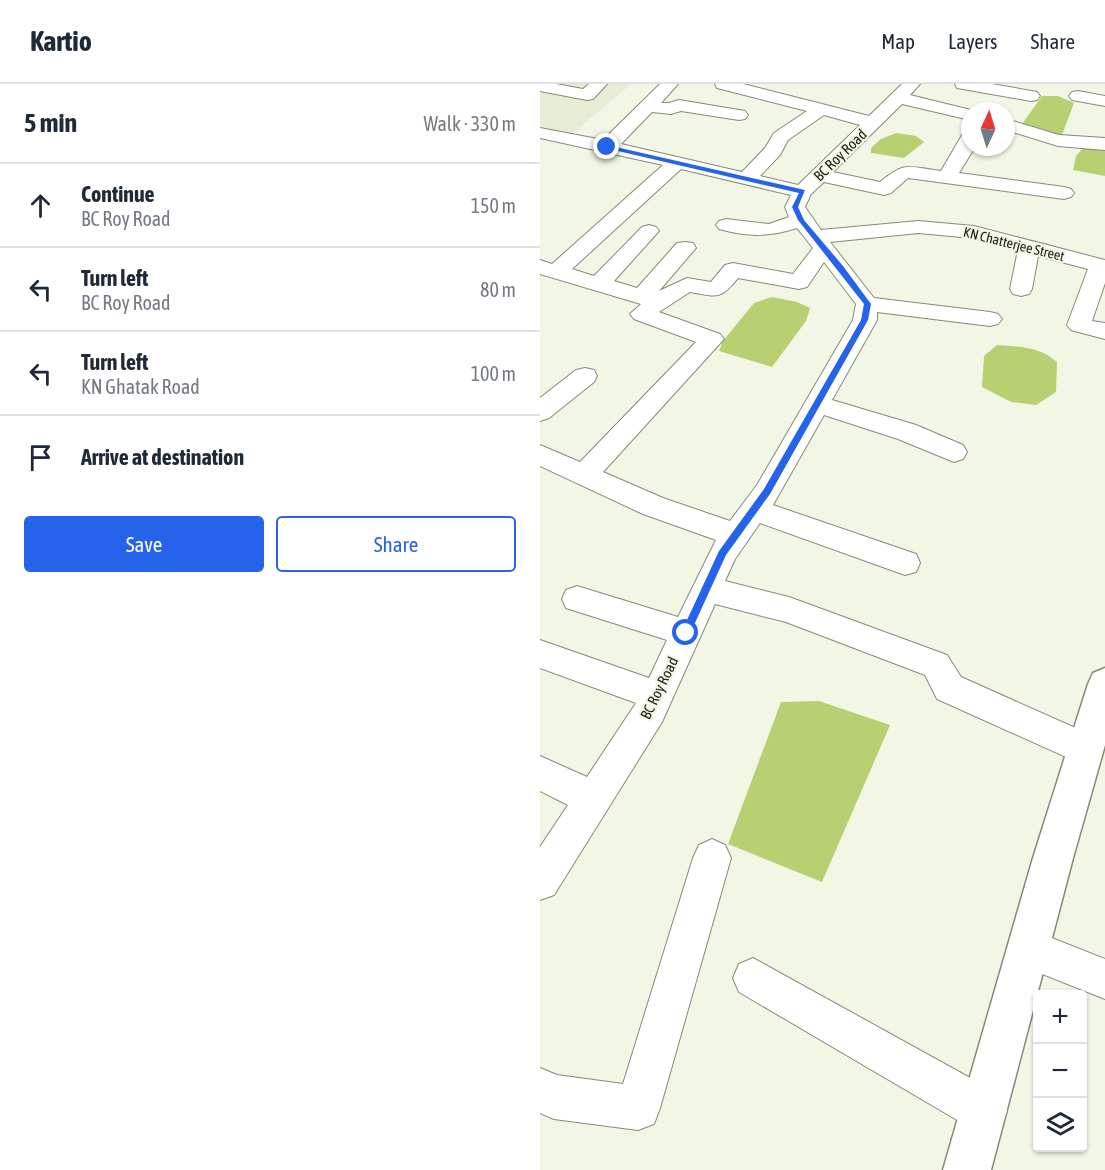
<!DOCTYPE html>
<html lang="en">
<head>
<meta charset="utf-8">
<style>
	:root { --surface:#fff; --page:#f6f6f7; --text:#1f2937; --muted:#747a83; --line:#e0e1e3; --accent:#2563eb }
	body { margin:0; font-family:"Asap Condensed",sans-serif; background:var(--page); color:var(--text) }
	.controls { position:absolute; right:18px; bottom:18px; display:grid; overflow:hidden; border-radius:6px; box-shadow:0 2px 4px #0004 }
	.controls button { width:54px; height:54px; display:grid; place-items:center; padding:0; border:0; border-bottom:2px solid var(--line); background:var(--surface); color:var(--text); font:30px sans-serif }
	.compass { position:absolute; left:421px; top:18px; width:54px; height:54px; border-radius:50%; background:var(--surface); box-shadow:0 2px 4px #0004; rotate:4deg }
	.stop { position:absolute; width:18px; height:18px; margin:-14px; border:4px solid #2563eb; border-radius:50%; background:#fff }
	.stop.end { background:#2563eb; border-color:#fff; box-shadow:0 2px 6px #0008 }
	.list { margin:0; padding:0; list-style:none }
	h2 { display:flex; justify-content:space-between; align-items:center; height:78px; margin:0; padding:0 24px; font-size:26px }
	h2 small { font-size:20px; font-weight:400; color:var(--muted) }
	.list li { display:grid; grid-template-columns:39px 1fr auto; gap:18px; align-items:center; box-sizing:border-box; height:84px; padding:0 24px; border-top:2px solid var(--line) }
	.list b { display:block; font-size:22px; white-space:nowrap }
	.list p { margin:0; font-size:20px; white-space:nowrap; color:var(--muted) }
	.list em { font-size:20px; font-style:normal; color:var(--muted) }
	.actions { display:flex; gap:12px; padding:18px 24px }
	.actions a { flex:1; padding:14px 0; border:2px solid var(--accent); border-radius:6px; text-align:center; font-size:21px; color:var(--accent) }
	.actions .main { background:var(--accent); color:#fff }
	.icon { flex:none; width:33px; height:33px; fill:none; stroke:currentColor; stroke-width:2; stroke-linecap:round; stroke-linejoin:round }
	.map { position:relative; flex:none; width:565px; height:1086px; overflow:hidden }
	header { display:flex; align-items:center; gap:36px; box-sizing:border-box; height:84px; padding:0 30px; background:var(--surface); border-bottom:2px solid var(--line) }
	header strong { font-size:28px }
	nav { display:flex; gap:33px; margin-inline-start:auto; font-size:21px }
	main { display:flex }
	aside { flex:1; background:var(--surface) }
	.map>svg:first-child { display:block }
	.built { fill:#e6edd4 }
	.water { fill:#b8cf72 }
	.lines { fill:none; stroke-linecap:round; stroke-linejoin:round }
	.minor-casing { stroke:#858a7a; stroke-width:2 }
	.major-casing { stroke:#858a7a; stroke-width:3 }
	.minor { fill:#fff; fill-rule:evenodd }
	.major { fill:#fff; fill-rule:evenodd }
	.route { fill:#2563eb }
	.labels { text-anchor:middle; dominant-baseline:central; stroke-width:4.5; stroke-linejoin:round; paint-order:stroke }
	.far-street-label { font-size:14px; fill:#20221b; stroke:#f2f7e5 }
	.street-label { font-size:15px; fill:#20221b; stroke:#f2f7e5 }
</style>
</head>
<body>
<header>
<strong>Kartio</strong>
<nav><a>Map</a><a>Layers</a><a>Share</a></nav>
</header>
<main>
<aside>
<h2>5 min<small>Walk · 330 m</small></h2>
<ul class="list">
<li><svg class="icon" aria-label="ahead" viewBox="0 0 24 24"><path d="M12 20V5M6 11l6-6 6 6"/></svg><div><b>Continue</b><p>BC Roy Road</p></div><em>150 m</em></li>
<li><svg class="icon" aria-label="left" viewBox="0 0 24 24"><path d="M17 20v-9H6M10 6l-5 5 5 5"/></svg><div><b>Turn left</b><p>BC Roy Road</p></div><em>80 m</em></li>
<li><svg class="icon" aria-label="left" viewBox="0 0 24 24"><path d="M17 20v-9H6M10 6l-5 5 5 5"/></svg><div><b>Turn left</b><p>KN Ghatak Road</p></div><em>100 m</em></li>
<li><svg class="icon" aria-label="arrive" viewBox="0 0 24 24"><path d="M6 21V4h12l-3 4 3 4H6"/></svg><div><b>Arrive at destination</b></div></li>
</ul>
<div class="actions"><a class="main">Save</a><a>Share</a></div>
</aside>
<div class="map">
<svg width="565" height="1086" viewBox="0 0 565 1086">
	<rect width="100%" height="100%" fill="#f2f7e5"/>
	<!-- built -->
	<polygon class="built" points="0,0 91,0 32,50 0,44"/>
	<!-- water -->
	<g class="water">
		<polygon points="502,12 518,12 534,19 522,51 480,43"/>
		<polygon points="356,49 376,52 384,58 364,74 331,69 331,64 341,55"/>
		<polygon points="544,63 565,63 565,92 533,86 536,72"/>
		<polygon points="232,213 257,218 270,224 266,237 232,283 179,267 183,257 214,219"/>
		<path d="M457,261C480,263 499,262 517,278L516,308L496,321L471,318L442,303L444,272Z"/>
		<polygon points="279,617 350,641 282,798 188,760 241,618"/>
	</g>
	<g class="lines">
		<!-- minor casing -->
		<g class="minor-casing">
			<g id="minor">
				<polygon points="0,0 16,0 43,5 49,0 67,0 53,15 47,16 0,7"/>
				<path d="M120,0H138L121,19H129L139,16L205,27L208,31L205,35L199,36L141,27L131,30L112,28L81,60L202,88L225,64L234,49L267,27L177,4L175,0H203L329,32L362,0H380L370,11L435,27H430V36L362,20L293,88L340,98C366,76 369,83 401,87L422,51L429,49L430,63H435L419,89L524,103L531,105L534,109L531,113L524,115L368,94L351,109L344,111L284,98L271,110L265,123L281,146L378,137L434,142L565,176V199L552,237L565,239V255L531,246L527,241L548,185L498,172L492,205L489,210L481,212L473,210L470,205L478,166L433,154L378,149L290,158L334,214L450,228L458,230L462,235L458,240L450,242L337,228V236L292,316L376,341L423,361L427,368L423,375L414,378L358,355L284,331L233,421L376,470L380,479L376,488L365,491L220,439L195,475L185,497L249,513L407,571L421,593L558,654L563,666L558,678L546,682L397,615L385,591L246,538L175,520L122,638L14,811L0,816V763L28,721L0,707V672L47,693L96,619L0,584V556L109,594L127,556L26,524L22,515L26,506L37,502L138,533L176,456L103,430L0,382V361L40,378L156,258L94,235L90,230L101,220L0,190V176L12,180L123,81L0,54V44L63,56ZM284,31L320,41L258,101L220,92L240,71L248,56ZM141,85L251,111L245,123L249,133L229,140L186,135L179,137L176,141L179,145C208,153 229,153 257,144L273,164L253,190L193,179L185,181L171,198L147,194L119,207L156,164L153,159L145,158L137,159L97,204L74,197L119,147L116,143L109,141L102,143L54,192L32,185ZM284,178L316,220L313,236L217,401L190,437L123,414L63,388L184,255L180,250L119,228L150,208C178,213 180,216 198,194L259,205L267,203Z"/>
				<polygon points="415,0 452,0 497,8 500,12 497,16 491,17 423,5 417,4"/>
				<polygon points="538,7 565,12 565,22 532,16 529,12 532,8"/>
				<polygon points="466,35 519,51 565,54 565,66 518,62 466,46"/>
				<polygon points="45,284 54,286 57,292 54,298 9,334 0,337 0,314 36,286"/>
				<polygon points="172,755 185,761 191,774 120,1024 114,1040 98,1046 14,1035 0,1029 0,984 17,991 83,1000 153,774 159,761"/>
				<polygon points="489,845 565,875 565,915 475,879 469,865 475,851"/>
				<polygon points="213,874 461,1011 467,1027 461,1043 445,1049 429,1043 199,908 193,894 199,880"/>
			</g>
		</g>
		<!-- major casing -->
		<g class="major-casing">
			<polygon id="major" points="565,584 565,661 533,774 451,1086 403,1086 493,774 548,600 553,589"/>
		</g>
		<!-- minor -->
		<use href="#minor" class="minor"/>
		<!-- major -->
		<use href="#major" class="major"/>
	</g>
	<!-- route -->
	<polygon class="route" points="67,61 265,106 258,123 264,136 303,182 331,220 328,236 230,410 186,471 149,552 146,553 141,549 179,467 224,405 321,236 324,220 258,136 252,123 259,109 65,64"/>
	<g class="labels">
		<!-- far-street labels -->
		<g class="far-street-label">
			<text transform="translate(474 160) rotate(14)">KN Chatterjee Street</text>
		</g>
		<!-- street labels -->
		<g class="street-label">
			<text transform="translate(300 71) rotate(-44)">BC Roy Road</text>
			<text transform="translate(119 604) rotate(-64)">BC Roy Road</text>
		</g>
	</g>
</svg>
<div class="controls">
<button>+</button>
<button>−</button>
<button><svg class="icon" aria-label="layers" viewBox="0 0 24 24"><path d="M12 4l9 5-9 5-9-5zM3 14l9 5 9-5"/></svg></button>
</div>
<svg class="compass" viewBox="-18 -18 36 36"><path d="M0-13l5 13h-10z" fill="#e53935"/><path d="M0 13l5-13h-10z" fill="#747a83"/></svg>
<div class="stop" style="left:146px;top:549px"></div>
<div class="stop end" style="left:67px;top:63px"></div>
</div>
</main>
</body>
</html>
